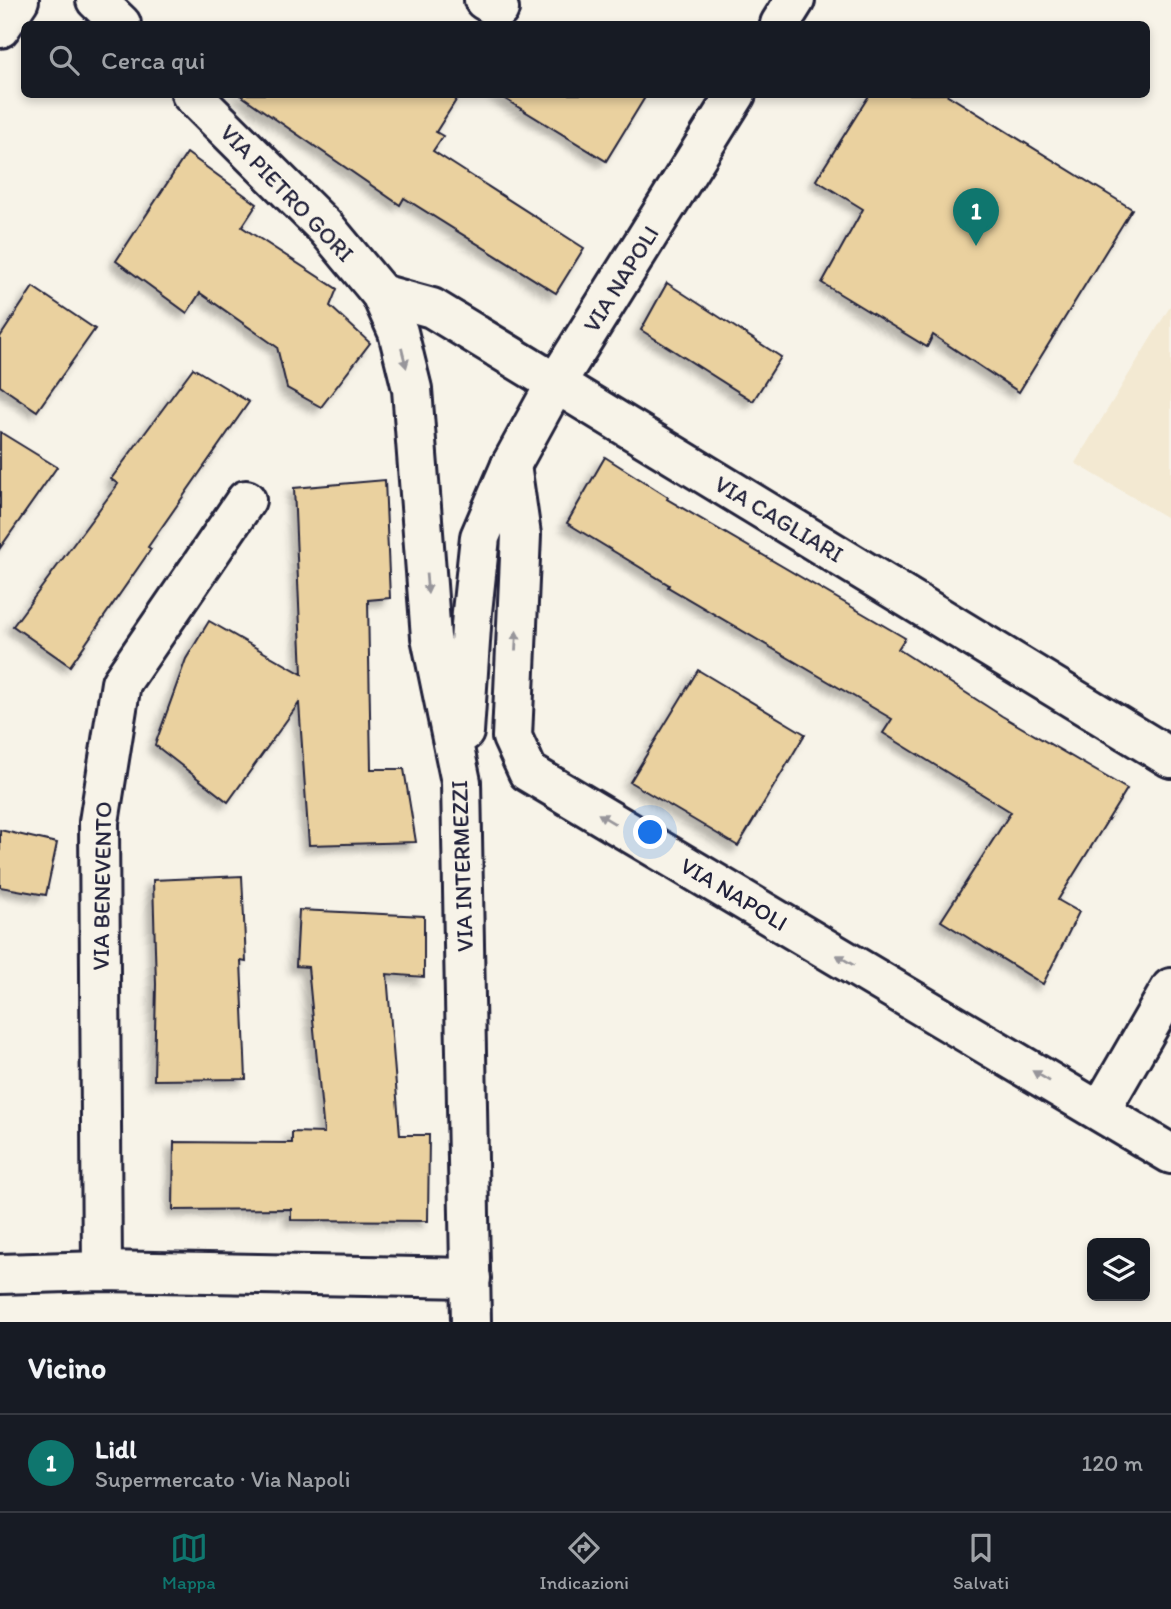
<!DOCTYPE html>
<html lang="it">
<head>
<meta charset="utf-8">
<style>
	:root { --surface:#171b24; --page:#242831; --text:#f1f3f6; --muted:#9ea1a6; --line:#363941; --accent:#0f766e }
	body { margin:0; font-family:Itim,sans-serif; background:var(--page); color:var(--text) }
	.controls { position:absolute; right:21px; bottom:21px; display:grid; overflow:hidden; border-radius:10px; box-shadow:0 4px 10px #0003 }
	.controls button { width:63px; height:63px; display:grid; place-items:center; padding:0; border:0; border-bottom:2px solid var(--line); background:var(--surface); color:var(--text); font:35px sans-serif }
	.you { position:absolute; left:651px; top:833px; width:24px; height:24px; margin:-18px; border:5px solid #fff; border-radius:50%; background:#1a73e8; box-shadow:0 0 0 10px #1a73e833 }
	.badge { display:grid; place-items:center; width:46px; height:46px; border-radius:50%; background:var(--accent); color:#fff; font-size:23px; font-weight:700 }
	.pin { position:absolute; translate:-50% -58px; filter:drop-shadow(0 2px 4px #0008) }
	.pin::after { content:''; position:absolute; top:37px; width:24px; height:21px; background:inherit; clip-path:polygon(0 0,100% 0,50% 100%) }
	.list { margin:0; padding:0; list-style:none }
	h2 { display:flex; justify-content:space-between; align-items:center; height:91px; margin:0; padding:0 28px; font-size:30px }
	h2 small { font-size:23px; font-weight:400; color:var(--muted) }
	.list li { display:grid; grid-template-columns:46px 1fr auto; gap:21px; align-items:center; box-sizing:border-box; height:98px; padding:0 28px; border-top:2px solid var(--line) }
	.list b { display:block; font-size:26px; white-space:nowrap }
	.list p { margin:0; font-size:23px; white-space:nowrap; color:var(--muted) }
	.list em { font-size:23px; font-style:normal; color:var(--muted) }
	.icon { flex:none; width:38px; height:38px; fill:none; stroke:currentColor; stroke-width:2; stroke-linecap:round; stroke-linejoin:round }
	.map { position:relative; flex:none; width:1171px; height:1322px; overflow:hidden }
	.search { position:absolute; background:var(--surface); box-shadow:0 4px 10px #0003; left:21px; right:21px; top:21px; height:77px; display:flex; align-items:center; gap:18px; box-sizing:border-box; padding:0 24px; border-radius:10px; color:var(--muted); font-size:26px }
	.sheet { height:189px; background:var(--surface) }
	nav { display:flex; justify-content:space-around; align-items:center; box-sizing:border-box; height:98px; border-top:2px solid var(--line); background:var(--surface); font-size:19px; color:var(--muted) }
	nav a { display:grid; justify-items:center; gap:4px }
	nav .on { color:var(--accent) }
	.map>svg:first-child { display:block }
	.built { fill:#f3e9d2 }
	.building { fill:#ead19f; stroke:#22223b; stroke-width:2; filter:url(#shadow) }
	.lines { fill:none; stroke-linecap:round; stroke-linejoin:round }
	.minor-casing { stroke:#22223b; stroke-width:44 }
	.minor { stroke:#f7f3e8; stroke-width:38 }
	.oneway { fill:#97959a }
	.labels { text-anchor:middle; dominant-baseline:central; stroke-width:6; stroke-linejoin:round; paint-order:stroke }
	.street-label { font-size:23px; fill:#22223b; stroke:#f7f3e8 }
</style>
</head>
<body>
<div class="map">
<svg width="1171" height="1322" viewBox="0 0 1171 1322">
	<defs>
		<filter id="shadow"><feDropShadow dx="-6" dy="6" stdDeviation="3.5" flood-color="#0004"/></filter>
	</defs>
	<rect width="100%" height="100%" fill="#f7f3e8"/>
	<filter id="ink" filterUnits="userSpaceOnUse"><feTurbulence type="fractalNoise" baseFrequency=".0143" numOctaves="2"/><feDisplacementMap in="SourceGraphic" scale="14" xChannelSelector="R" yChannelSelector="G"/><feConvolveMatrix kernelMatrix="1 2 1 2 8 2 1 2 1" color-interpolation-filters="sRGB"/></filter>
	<g filter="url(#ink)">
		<!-- built -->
		<polygon class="built" points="1171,305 1171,520 1075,463"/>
		<!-- building -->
		<g class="building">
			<polygon points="239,94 460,94 436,132 443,136 433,151 584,248 556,293 404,198 400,205"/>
			<polygon points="497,94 647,94 606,161"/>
			<polygon points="870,94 946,94 1132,209 1019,392 933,335 927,347 822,283 863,209 816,180"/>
			<polygon points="187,153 257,204 242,227 337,289 330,306 370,343 321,407 287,388 277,347 200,293 187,313 116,261"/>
			<polygon points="667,283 781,357 753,401 641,330"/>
			<polygon points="33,287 95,329 37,411 0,386 0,337"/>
			<polygon points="193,368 249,402 148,547 151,549 70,666 13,626 118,484 111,479"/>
			<polygon points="0,432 57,467 0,548"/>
			<polygon points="605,457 668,497 667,499 905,638 898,649 1002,716 1127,789 1058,900 1079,912 1043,984 941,921 1011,812 883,733 892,719 668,587 669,585 567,523"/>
			<polygon points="385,480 390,598 368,600 371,769 404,769 416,842 309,845 299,703 228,802 155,745 186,659 209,621 302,674 294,488"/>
			<polygon points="698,670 805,734 738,846 630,782"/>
			<polygon points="0,830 57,843 46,895 0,887"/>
			<polygon points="242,876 246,962 241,961 246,1079 154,1080 156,984 153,880"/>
			<polygon points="299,910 424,916 424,977 387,974 400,1135 429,1135 428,1221 291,1220 291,1209 173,1210 174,1142 292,1143 292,1132 324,1133 308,967 296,966"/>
		</g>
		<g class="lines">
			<!-- minor casing -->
			<g class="minor-casing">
				<g id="minor">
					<polyline points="96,0 121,24"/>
					<polyline points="484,0 499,9"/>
					<polyline points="780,24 795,0"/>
					<polyline points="0,28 19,0"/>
					<polyline points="191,94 327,229 381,294 398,332 412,389 431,637 461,782 471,1322"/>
					<polyline points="381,294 432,308 1171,758"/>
					<polyline points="511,465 521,535 512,737 528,772 1171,1154"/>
					<polyline points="464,732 472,612 480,537 511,465 556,383 736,94"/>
					<polyline points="1100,1111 1171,988"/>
					<polyline points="102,1271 99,822 121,683 246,500"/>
					<polyline points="0,1274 102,1271 471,1278"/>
				</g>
			</g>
			<!-- minor -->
			<use href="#minor" class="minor"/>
		</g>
		<!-- one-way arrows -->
		<defs><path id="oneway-solid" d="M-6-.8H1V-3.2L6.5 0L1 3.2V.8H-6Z" transform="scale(1.75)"/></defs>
		<g class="oneway">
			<use href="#oneway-solid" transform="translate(404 358) rotate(76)"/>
			<use href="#oneway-solid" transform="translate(427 584) rotate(85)"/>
			<use href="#oneway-solid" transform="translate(516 641) rotate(-87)"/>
			<use href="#oneway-solid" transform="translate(607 819) rotate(-149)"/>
			<use href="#oneway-solid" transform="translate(845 960) rotate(-149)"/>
			<use href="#oneway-solid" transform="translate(1041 1076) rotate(-149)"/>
		</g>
	</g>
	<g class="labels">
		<!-- street labels -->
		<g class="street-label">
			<text transform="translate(287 193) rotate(46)">VIA PIETRO GORI</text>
			<text transform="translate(621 279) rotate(-58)">VIA NAPOLI</text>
			<text transform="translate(779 519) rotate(31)">VIA CAGLIARI</text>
			<text transform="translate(462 866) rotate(-92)">VIA INTERMEZZI</text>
			<text transform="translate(102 886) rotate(-89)">VIA BENEVENTO</text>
			<text transform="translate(734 894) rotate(31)">VIA NAPOLI</text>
		</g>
	</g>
</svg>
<div class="controls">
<button><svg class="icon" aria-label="layers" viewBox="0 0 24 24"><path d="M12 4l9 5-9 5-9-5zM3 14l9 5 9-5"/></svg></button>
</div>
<div class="you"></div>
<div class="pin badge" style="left:976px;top:246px">1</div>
<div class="search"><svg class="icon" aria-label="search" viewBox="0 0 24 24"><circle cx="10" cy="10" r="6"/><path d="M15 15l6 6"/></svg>Cerca qui</div>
</div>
<section class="sheet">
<h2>Vicino<small></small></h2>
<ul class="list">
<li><span class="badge">1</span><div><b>Lidl</b><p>Supermercato · Via Napoli</p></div><em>120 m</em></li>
</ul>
</section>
<nav>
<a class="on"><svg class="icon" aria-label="map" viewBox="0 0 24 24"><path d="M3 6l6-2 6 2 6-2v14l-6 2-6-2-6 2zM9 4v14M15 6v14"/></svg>Mappa</a>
<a><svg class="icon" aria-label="directions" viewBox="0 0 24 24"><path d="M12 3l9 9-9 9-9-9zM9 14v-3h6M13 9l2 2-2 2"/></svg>Indicazioni</a>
<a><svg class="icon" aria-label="saved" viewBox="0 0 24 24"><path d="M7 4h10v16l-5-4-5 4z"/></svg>Salvati</a>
</nav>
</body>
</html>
